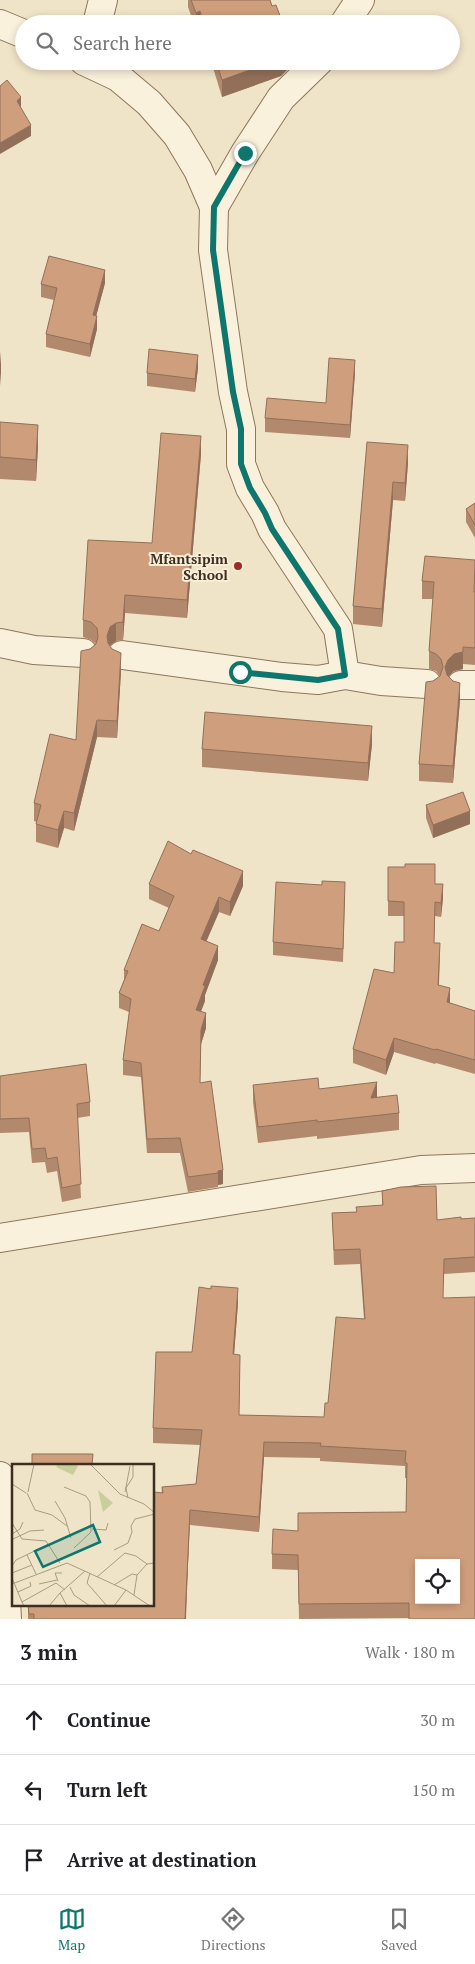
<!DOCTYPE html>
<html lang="en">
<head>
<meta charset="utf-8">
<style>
	:root { --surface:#fff; --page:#f6f6f6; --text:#202124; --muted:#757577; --line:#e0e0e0; --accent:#0f766e }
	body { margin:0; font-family:"PT Serif",serif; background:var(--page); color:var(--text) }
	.controls { position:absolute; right:15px; bottom:15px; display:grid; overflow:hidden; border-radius:0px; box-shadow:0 2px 8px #0003 }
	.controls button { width:45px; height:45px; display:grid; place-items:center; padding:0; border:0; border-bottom:1px solid var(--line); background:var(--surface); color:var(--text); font:25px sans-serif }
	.stop { position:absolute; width:15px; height:15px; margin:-11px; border:4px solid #0f766e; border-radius:50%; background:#fff }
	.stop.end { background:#0f766e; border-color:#fff; box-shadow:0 1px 5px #0008 }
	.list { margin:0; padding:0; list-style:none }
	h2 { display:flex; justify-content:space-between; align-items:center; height:65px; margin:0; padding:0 20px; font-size:21px }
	h2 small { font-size:16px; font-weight:400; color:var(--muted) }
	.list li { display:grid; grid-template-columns:32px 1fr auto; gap:15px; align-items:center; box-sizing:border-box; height:70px; padding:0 20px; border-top:1px solid var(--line) }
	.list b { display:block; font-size:19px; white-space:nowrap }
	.list em { font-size:16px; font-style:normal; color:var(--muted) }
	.icon { flex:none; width:28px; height:28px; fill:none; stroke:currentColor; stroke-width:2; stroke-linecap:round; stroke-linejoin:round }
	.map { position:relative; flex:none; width:475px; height:1619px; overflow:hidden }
	.search { position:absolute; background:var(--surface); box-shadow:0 2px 8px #0003; left:15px; right:15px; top:15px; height:55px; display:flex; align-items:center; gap:12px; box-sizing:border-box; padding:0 18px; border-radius:28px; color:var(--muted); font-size:19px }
	.sheet { height:275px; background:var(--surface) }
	nav { display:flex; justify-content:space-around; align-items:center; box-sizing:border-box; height:70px; border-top:1px solid var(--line); background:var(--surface); font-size:14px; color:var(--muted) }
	nav a { display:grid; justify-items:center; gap:2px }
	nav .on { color:var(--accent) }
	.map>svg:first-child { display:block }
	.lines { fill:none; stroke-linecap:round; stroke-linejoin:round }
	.minor-casing { stroke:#8d765c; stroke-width:30 }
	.minor { stroke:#faf1dc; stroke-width:28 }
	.wall { fill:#b2896c }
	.shaded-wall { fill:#916f58 }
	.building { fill:#cf9f7d; stroke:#916f58; fill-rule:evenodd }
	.route { stroke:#0f766e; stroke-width:6 }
	.poi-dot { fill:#9e2a2b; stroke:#f7eed8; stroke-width:2 }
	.labels { text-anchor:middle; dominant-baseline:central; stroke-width:4; stroke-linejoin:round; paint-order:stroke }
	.poi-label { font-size:14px; font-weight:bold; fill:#3d2e20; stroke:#f7eed8; text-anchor:end }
	.inset-road { fill:none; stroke:#a89b85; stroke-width:1 }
	.view { fill:#0f766e; fill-opacity:0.15; stroke:#0f766e; stroke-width:2.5 }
	.inset-edge { fill:none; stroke:#3d2e20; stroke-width:2.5 }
</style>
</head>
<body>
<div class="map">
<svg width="475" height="1619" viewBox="0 0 475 1619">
	<rect width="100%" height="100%" fill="#f0e4c8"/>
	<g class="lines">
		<!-- minor casing -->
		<g class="minor-casing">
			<g id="minor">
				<polyline points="0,24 24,34"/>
				<polyline points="97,24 103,0"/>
				<polyline points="344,24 360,0"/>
				<polyline points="84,61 118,77 149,103 177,135 198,170 214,207 213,250 233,392 241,429 241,464 250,488 265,513 272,529 338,629 345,675"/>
				<polyline points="214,207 245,153 281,98 319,61"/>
				<polyline points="0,643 34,650 83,653"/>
				<polyline points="122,655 282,677 318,680 345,675 381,681 427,684"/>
				<polyline points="461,685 475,685"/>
				<polyline points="0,1238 421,1170 475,1168"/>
				<polyline points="0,1476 7,1619"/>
			</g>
		</g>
		<!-- minor -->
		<use href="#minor" class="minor"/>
	</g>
	<!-- wall -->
	<g class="wall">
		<polygon points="188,0 270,0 272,6 283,24 194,24 188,7"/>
		<polygon points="211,61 291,61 291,66 281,76 222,97"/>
		<polygon points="105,283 96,316 97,329 90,357 46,347 46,334 54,300 41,297 41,284"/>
		<polygon points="198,368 195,392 147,386 147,373"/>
		<polygon points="355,373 350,438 265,432 265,418 326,403"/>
		<polygon points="0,422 38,446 36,481 0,479"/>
		<polygon points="367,442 408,463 405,501 393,500 382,627 353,624 353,606"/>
		<polygon points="201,454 187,618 125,613 123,640 116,641 110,646 121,671 117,738 97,737 74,831 64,828 58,848 36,842 36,824 37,822 34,821 34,803 76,740 90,649 96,644 91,640 83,637 83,620 152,543"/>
		<polygon points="475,503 475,538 466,522 466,509"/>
		<polygon points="475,577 475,665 463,664 463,669 454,671 448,676 460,700 453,783 419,781 419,764 433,681 440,676 436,671 429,669 429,651 433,599 422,599 422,581"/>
		<polygon points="372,744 368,781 202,767 202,749"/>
		<polygon points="426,805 470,824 433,838 426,818"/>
		<polygon points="191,854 243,886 230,916 219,912 206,941 218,960 205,995 205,1001 201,1011 206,1028 201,1044 200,1083 223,1184 218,1185 218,1187 188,1192 180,1153 147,1153 141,1077 123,1075 123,1060 129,1012 119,1008 119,993 124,980 124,970 159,931 169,908 149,899 149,884"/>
		<polygon points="388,867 435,884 443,898 441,917 435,916 434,943 440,957 439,985 450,1003 475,1011 475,1074 436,1063 435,1064 394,1052 386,1075 353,1063 353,1049 394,973 404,942 404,916 388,916"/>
		<polygon points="345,895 343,962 273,955 273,942"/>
		<polygon points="0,1076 90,1102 90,1116 77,1118 81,1198 62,1202 57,1171 47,1173 45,1162 32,1163 29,1132 0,1133"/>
		<polygon points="253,1085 319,1089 377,1097 399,1113 399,1130 317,1139 317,1136 258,1143 253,1102"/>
		<polygon points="382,1191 437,1220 475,1218 475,1272 444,1274 409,1618 299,1619 298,1570 272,1569 272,1554 298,1531 406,1512 407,1478 405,1478 405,1466 320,1461 320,1458 264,1457 259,1532 190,1525 185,1619 28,1619 28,1605 154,1605 162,1487 196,1484 200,1445 153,1443 153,1428 192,1352 238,1303 234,1354 240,1370 239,1415 324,1417 328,1403 364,1319 360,1264 334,1265 332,1213 356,1212 382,1205"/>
	</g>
	<!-- shaded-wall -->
	<g class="shaded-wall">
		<polygon points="200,11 200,24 196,24 196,13"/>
		<polygon points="275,61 291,61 291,66 281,76 222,97 222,80"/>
		<polygon points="21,97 21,108 17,101"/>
		<polygon points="31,125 31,136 0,154 0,143"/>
		<polygon points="105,270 105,283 93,328 93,315"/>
		<polygon points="97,316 97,329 90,357 90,344"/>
		<polygon points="1,351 1,373 0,386 0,364"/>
		<polygon points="198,355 198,368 195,392 195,379"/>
		<polygon points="355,360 355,373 350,438 350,425"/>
		<polygon points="38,425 38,446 36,481 36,460"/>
		<polygon points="201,436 201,454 187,618 187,600"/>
		<polygon points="408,445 408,463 405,501 405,483"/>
		<polygon points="393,482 393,500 382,627 382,609"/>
		<polygon points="125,595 125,613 123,640 123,622"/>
		<polygon points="116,623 116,641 110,645 107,653 107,636 110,627"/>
		<polygon points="463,647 463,669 454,671 448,677 445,667 448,660"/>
		<polygon points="121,653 121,671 117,738 117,721"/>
		<polygon points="460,683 460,700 453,783 453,766"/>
		<polygon points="97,720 97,737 74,831 74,813"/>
		<polygon points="372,726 372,744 368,781 368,763"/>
		<polygon points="64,811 64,828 58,848 58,830"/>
		<polygon points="470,811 470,824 433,838 433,825"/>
		<polygon points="243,871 243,886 230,916 230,902"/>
		<polygon points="443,884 443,898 441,917 441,903"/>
		<polygon points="219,897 219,912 201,954 201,939"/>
		<polygon points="218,946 218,960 205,995 205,1001 196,1024 196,1010 203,985"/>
		<polygon points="450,988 450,1002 447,1016 447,1002"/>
		<polygon points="206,1013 206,1028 201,1044 201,1030"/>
		<polygon points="394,1038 394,1052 386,1075 386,1060"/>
		<polygon points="377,1082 377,1098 371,1098"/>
		<polygon points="223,1170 223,1184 218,1185 218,1171"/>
		<polygon points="238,1288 238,1303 233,1369 233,1354"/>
		<polygon points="264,1442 264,1457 259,1532 259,1517"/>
		<polygon points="190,1510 186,1619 185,1619"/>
	</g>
	<!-- building -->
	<g class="building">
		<polygon points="191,0 270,0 272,6 276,5 283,24 204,24 200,11 196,13"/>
		<polygon points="216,61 275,61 222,80"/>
		<polygon points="7,80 21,97 17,101 31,125 0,143 0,86"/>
		<polygon points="49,256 105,270 93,315 97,316 90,344 46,334 57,288 41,284"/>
		<polygon points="149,349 198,355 195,379 147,373"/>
		<polygon points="329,358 355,360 350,425 265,418 267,398 326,403"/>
		<polygon points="0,422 38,425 36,460 0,457"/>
		<polygon points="161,433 201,436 187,600 125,595 123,622 116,623 110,627 107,636 108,643 112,649 121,653 117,721 97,720 74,813 64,811 58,830 36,824 41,805 34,803 50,734 76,740 81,651 90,649 96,644 98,637 97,628 91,622 83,620 88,540 152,543"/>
		<polygon points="367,442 408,445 405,483 393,482 382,609 353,606"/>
		<polygon points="475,503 475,525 466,509"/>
		<polygon points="425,556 475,560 474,592 475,592 475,648 463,647 463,652 454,654 448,660 445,667 447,675 453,681 460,683 453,766 419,764 426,682 433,681 440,676 443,667 441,659 436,654 429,651 434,582 422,581"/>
		<polygon points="205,712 372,726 368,763 202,749"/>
		<polygon points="463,792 470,811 433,825 426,805"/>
		<polygon points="168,841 191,854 193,850 243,871 230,902 219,897 201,939 218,946 203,985 205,986 196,1010 206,1013 201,1030 200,1083 211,1081 223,1170 218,1171 218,1173 188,1177 180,1138 147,1139 141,1063 123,1060 131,999 119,993 128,971 124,970 142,924 159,931 174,896 149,884"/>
		<polygon points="405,864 435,864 435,884 443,884 441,903 435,902 434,943 440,943 438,985 450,988 447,1002 475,1011 475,1060 436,1049 435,1050 394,1038 386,1060 353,1049 374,969 394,973 395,942 404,942 404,902 388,901 388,867 405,867"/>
		<polygon points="322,881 345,882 343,949 273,942 276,882 322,885"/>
		<polygon points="86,1064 90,1102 77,1104 81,1184 62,1188 57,1157 47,1159 45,1148 32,1149 29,1118 0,1119 0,1076"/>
		<polygon points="318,1078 319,1089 377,1082 371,1098 397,1095 399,1113 317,1122 317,1120 258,1127 253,1085"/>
		<path d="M436,1186L437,1220L461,1217V1219L475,1218V1257L444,1259L443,1298L475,1297V1619H409V1603L299,1604L298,1555L272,1554L273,1529L298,1531V1513L406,1512L407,1463H405L406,1451L320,1446L321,1443L264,1442L259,1517L190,1510L185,1619H34V1614H29L28,1605H154V1492L163,1493L162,1487L196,1484L202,1430L153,1428L156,1352H192L199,1287L211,1289V1286L238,1288L233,1354L240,1355L239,1415L324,1417L325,1403H328L336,1317L365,1319L360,1249L334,1250L332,1213L357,1212L356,1207L383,1205L382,1191L401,1187ZM419,1563H456V1600H419Z"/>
		<polygon points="32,1454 93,1454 92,1465 32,1465"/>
	</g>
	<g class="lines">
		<!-- route -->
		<polyline class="route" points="240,672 318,680 345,675 338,629 272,529 265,513 250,488 241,464 241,429 233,392 213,250 214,207 245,153"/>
	</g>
	<!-- markers -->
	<circle class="poi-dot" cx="238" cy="566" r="5"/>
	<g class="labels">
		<!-- poi labels -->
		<g class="poi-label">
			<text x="228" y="558">Mfantsipim<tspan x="228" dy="16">School</tspan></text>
		</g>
	</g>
	<!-- overview -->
	<g transform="translate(12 1464)">
		<rect width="142" height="142" fill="#f0e4c8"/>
		<path d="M46,0H63L66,2L61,11L44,3ZM86,26L101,39L91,48Z" fill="#c9cf9b"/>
		<path class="inset-road" d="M78,0L108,30L132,40L143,49M0,20L14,29M52,23L74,32L78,38L79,68L62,84M16,28L22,0M113,28L118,2M15,29L23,46L40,51L55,62M116,34L114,24L121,13V0M43,37L53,54L59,74M0,59L10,75L34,77L48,99M80,65L94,66L96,59M0,70L8,65L11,58M1,75L18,67L32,66M102,86L116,79L120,68L119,62L123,55L143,50M15,91L24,110M0,102L4,96L37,80M0,109L20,101M78,109L75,119L95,142M85,113L113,89L124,92L135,100M0,114L10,138M46,117L43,109H50M0,120L55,99L114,126L138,142M27,120L45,116M102,121L120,110L125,111L135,100L143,99M58,123L62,131L78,142M6,128L19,122L18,118M48,129L73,107M122,131L125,111M12,142L10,138L44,119L53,126M37,142L48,129L55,142M102,142L114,126"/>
		<path class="view" d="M81,61L88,78L31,103L23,87Z"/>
		<rect width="142" height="142" class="inset-edge"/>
	</g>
</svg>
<div class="controls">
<button><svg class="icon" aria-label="locate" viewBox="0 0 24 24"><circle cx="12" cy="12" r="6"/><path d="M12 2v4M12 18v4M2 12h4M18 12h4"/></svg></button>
</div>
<div class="stop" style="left:240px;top:672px"></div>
<div class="stop end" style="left:245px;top:153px"></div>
<div class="search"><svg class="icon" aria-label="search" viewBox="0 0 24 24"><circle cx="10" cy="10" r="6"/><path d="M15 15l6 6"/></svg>Search here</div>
</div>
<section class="sheet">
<h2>3 min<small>Walk · 180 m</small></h2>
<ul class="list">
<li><svg class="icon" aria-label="ahead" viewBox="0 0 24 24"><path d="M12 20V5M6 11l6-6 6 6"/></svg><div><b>Continue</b></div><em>30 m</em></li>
<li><svg class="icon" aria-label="left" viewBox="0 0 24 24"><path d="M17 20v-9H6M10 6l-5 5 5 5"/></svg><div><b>Turn left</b></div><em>150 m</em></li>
<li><svg class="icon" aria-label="arrive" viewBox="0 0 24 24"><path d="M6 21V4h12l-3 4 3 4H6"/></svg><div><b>Arrive at destination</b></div></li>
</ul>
</section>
<nav>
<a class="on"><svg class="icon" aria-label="map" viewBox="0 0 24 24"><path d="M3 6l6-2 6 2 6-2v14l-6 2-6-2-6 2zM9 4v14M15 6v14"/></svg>Map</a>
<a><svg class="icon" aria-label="directions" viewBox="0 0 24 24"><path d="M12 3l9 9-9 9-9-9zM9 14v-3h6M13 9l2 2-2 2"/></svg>Directions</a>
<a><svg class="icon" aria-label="saved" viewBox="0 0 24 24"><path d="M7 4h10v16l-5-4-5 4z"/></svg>Saved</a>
</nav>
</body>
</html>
